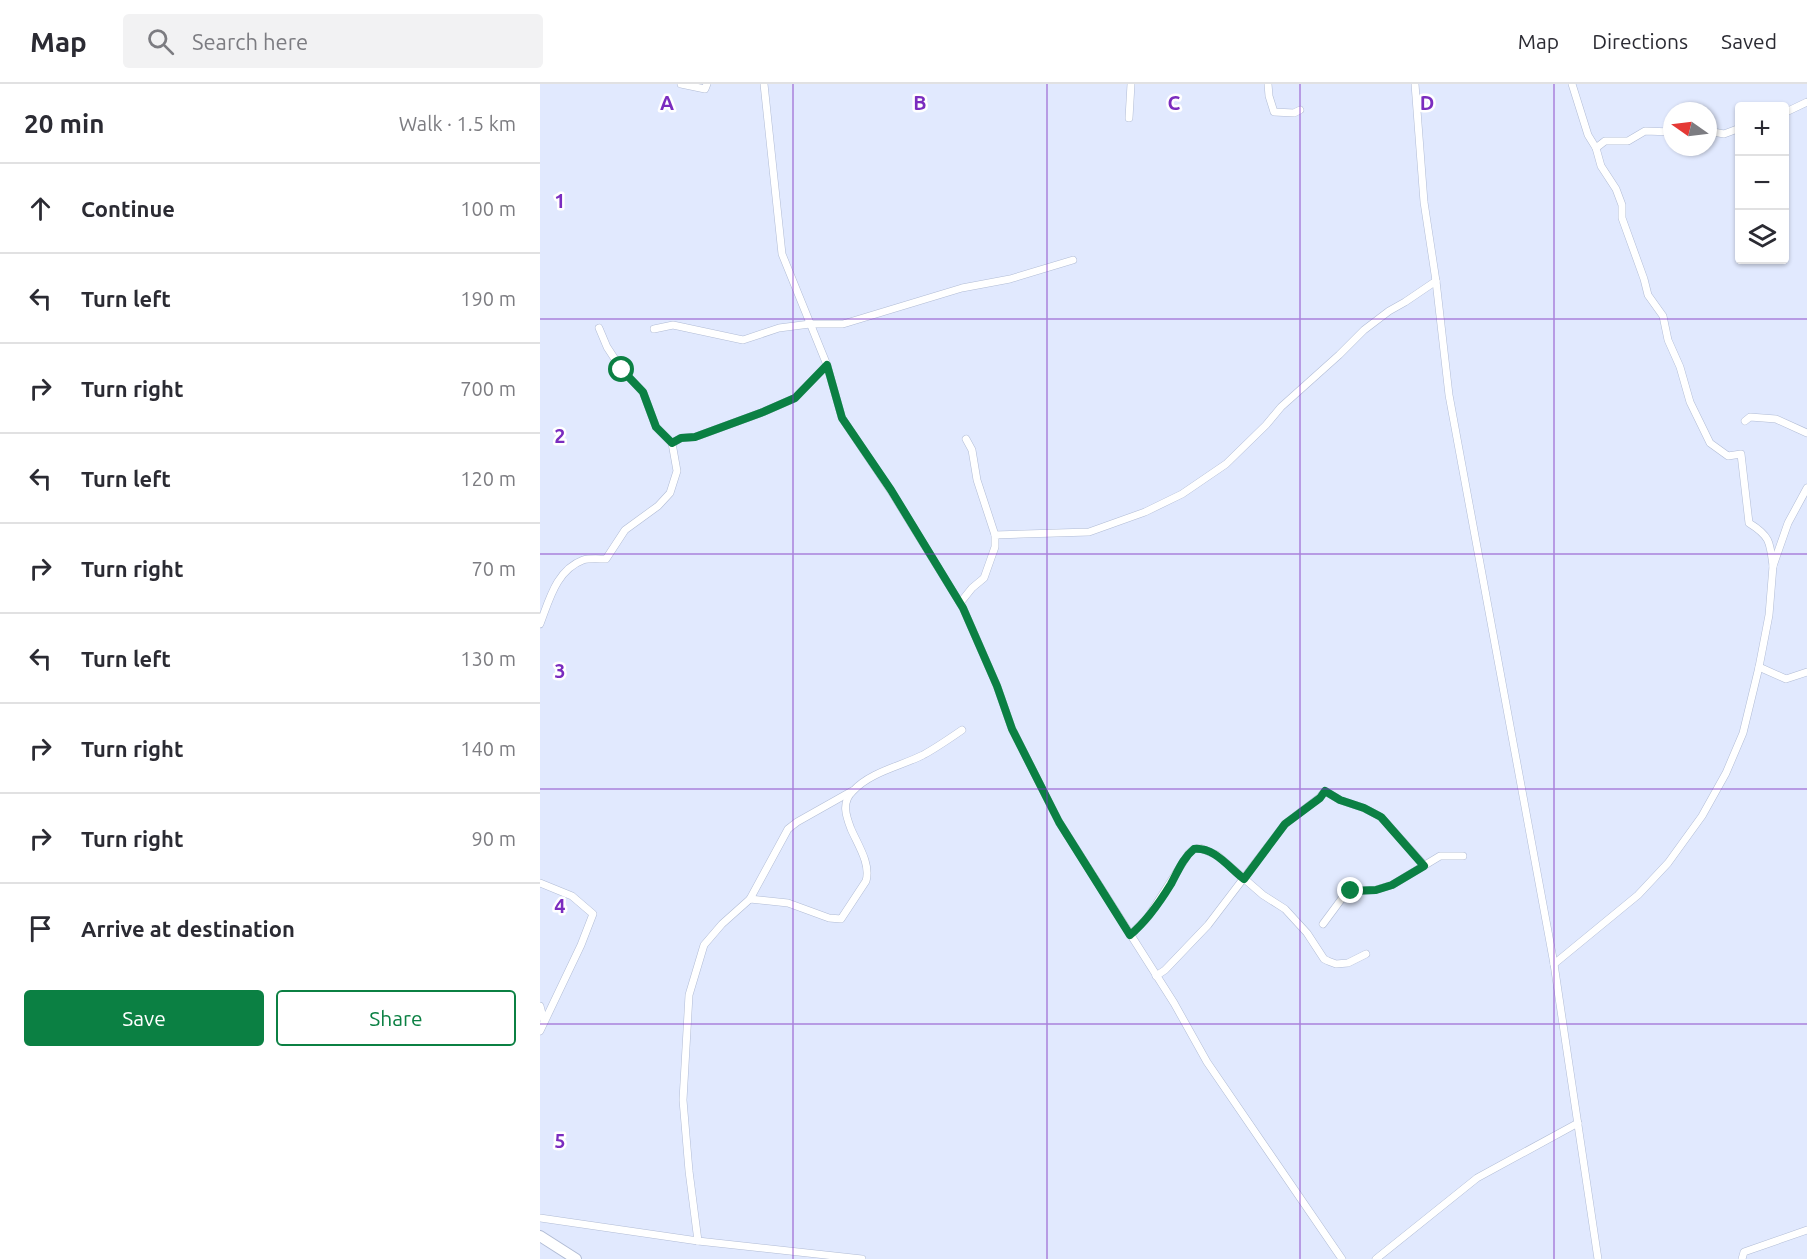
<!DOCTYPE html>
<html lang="en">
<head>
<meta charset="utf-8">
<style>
	:root { --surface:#fff; --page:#f2f2f3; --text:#2b2b33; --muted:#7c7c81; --line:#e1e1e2; --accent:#0b8043 }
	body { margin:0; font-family:Ubuntu,sans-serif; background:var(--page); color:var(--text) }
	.controls { position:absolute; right:18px; top:18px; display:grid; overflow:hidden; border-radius:6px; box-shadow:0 2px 4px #0004 }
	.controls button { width:54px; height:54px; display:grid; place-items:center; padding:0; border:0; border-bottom:2px solid var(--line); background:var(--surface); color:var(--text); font:30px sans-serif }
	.compass { position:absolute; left:1123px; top:18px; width:54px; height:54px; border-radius:50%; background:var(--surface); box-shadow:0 2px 4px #0004; rotate:284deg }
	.stop { position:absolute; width:18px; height:18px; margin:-14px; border:4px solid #0b8043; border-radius:50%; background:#fff }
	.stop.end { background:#0b8043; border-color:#fff; box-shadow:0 2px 6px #0008 }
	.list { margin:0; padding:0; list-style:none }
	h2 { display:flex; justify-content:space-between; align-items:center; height:78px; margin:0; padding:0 24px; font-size:26px }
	h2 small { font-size:20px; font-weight:400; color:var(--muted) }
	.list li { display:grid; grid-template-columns:39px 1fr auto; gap:18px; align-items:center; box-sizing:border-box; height:90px; padding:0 24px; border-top:2px solid var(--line) }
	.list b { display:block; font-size:22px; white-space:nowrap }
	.list em { font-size:20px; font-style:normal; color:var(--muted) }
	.actions { display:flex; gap:12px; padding:18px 24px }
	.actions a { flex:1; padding:14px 0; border:2px solid var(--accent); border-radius:6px; text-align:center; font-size:21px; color:var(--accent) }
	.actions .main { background:var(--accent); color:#fff }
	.icon { flex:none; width:33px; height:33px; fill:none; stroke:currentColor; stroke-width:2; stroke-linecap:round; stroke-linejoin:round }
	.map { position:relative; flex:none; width:1267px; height:1175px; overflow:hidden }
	header { display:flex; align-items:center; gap:36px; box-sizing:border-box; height:84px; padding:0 30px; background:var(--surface); border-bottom:2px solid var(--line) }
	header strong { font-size:28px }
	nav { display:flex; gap:33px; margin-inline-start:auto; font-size:21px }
	.search { width:420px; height:54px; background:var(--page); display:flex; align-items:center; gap:15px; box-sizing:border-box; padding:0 21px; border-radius:6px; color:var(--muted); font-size:22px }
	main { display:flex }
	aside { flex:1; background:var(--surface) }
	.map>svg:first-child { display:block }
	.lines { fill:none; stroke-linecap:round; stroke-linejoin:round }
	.minor-casing { stroke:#b1bcd5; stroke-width:8 }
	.highway-casing { stroke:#b1bcd5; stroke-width:12 }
	.minor { stroke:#fff; stroke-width:7 }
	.highway { stroke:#fff; stroke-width:10 }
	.route { stroke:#0b8043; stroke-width:8 }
	.grid { fill:none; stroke:#7b2cbf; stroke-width:1.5; stroke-opacity:0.55 }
	.grid-label { font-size:20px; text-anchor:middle; font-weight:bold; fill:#7b2cbf; stroke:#fff; stroke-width:5; stroke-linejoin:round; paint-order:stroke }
</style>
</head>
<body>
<header>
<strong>Map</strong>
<div class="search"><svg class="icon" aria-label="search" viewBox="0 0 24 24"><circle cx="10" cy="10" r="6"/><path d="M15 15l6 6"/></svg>Search here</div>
<nav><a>Map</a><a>Directions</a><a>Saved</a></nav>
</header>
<main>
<aside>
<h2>20 min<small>Walk · 1.5 km</small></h2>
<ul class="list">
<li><svg class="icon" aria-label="ahead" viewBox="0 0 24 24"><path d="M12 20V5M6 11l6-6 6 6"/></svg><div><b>Continue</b></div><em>100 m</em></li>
<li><svg class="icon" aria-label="left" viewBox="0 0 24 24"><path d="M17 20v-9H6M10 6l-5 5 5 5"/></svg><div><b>Turn left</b></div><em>190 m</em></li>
<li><svg class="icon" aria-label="right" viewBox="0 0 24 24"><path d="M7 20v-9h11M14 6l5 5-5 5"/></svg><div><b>Turn right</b></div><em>700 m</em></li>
<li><svg class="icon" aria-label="left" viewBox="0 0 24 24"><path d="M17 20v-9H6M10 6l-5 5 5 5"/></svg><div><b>Turn left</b></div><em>120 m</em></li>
<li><svg class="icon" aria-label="right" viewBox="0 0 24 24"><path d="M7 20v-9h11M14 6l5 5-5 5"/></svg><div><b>Turn right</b></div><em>70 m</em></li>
<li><svg class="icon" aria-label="left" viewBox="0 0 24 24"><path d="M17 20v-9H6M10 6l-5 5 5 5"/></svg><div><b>Turn left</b></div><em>130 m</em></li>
<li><svg class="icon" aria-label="right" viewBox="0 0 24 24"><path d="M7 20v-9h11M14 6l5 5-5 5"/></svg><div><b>Turn right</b></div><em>140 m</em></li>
<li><svg class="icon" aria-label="right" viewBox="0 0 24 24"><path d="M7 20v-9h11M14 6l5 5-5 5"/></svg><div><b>Turn right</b></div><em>90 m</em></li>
<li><svg class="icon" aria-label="arrive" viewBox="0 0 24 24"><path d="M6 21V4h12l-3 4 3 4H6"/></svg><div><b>Arrive at destination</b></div></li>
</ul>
<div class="actions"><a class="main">Save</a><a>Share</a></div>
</aside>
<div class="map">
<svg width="1267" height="1175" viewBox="0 0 1267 1175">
	<rect width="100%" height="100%" fill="#e1e9fe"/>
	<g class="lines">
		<!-- minor casing -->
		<g class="minor-casing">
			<g id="minor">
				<polyline points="141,0 165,5 167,0"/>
				<polyline points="224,0 242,170 287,281 302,334 351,407 423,524 457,602 472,645 519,738 634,919 667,978 802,1175"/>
				<polyline points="728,0 729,12 734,28 754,29 760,26"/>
				<polyline points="875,0 884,118 896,197 909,311 1014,880 1058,1175"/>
				<polyline points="1032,0 1048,51 1056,64"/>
				<polyline points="1244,29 1267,18"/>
				<polyline points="589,34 591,0"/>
				<polyline points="1168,47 1184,50 1200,44"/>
				<path d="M1132,48L1105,47L1088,57H1065L1056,64L1061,82L1076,105L1082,121V134L1104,195L1108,211L1123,232L1128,256L1140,283L1150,318L1170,359L1188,372L1201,370L1209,439C1230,452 1230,458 1233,482"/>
				<polyline points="114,245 133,241 203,256 239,244 270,240 303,240 422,204 470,195 533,176"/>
				<polyline points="1205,337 1210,333 1236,335 1267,349"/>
				<polyline points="426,355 432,366 437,396 455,451"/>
				<polyline points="132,359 141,354 155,353 223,328 255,314 287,281"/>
				<polyline points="420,519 432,504 444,494 455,463 455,451 549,448 605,428 642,410 686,380 726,341 741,323 799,271 824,246 849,227 865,218 896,197"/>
				<path d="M0,540C9,517 16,486 43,476C49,474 59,475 66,475L85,446L118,422L130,409L137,387L132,359L116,343L103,308L82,286L67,263L59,244"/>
				<polyline points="1219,583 1246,595 1267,588"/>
				<polyline points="0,799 32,812 53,830 41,861 0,947"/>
				<polyline points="210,815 248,745 257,738 312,707"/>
				<polyline points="783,840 803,813 811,807 835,806 852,801 900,772 923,772"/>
				<polyline points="590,851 608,833 649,769 654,765 660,764 677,771 723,811 745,825 767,849 784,875 788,877 796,880 808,879 826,870"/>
				<polyline points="1014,880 1098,811 1128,779 1162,732 1186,689 1203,649 1219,583 1229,531 1233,482 1248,439 1267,404"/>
				<polyline points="616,892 625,886 668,841 745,740 779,714 785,707 800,716 824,724 841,733 884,781"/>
				<polyline points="0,922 4,937"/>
				<polyline points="0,1134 158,1157 322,1175"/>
				<path d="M158,1157L149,1087L143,1016L149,911L164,861L182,840L210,815L248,819L289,834L301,835L326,797C331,780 318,761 311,745C306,732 301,718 313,707C330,688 361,682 383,671C396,664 409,655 422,646"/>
				<polyline points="836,1175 937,1094 1038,1039"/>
				<polyline points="1202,1175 1204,1168 1267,1146"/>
			</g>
		</g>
		<!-- highway casing -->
		<g class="highway-casing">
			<polyline id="highway" points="0,1152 36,1175"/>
		</g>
		<!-- minor -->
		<use href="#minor" class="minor"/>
		<!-- highway -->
		<use href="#highway" class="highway"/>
	</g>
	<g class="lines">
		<!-- route -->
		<path class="route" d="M82,286L103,308L116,343L132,359L141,354L155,353L223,328L255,314L287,281L302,334L351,406L423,524L457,602L472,645L519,738L590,851C607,837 620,818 631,800C638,787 643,774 654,765C675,763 689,784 704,795L745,740L780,714L785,707L800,716L824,724L841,733L884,782L852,801L836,806L811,807"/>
	</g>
	<!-- grid -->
	<path class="grid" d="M253,0V1175M507,0V1175M760,0V1175M1014,0V1175M0,235H1267M0,470H1267M0,705H1267M0,940H1267"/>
	<g class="grid-label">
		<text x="127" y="26">A</text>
		<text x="380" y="26">B</text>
		<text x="634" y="26">C</text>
		<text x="887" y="26">D</text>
		<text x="20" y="124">1</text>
		<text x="20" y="359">2</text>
		<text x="20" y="594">3</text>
		<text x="20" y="829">4</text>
		<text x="20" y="1064">5</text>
	</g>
</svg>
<div class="controls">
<button>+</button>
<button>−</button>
<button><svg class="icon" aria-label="layers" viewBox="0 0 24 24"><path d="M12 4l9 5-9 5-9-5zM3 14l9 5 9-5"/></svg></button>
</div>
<svg class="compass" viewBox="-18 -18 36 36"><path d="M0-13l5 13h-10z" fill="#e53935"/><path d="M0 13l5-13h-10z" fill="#7c7c81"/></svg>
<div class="stop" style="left:82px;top:286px"></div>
<div class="stop end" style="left:811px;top:807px"></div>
</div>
</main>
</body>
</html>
